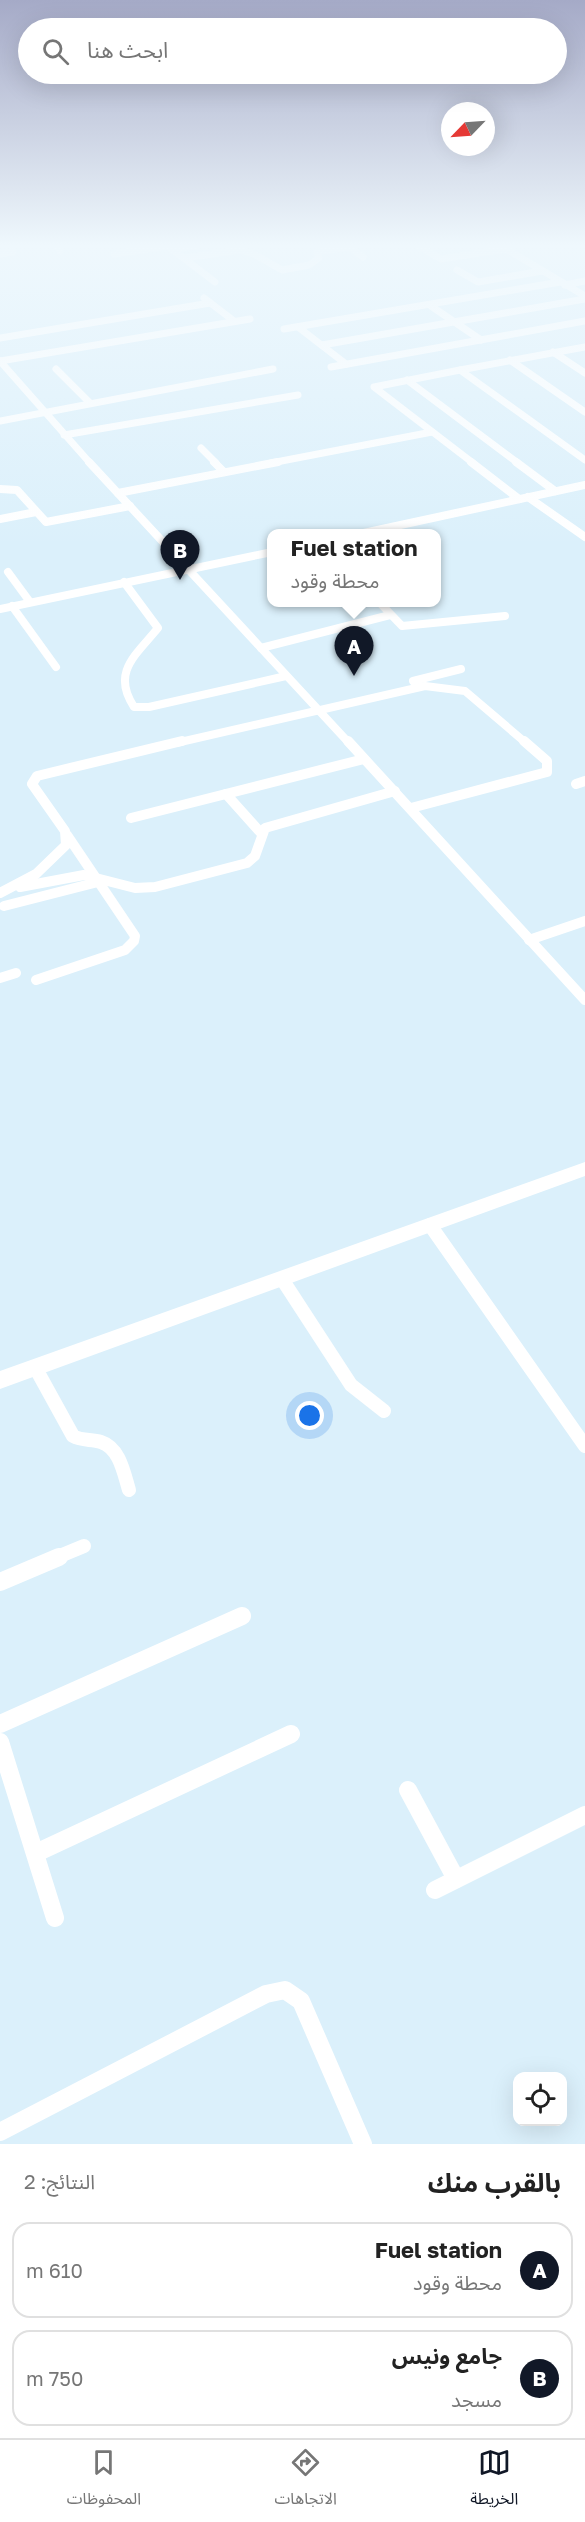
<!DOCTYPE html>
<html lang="ar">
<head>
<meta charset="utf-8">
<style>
	:root { --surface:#fff; --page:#f6f6f6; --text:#222; --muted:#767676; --line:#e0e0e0; --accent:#111827 }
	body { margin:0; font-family:"Golos Text","Noto Sans Arabic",sans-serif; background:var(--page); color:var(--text); direction:rtl }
	.controls { position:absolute; right:18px; bottom:18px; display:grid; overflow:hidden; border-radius:12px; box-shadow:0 6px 24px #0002 }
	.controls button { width:54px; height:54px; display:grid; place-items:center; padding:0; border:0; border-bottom:2px solid var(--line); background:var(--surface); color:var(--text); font:30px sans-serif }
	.compass { position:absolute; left:441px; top:102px; width:54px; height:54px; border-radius:50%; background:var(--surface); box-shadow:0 6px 24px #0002; rotate:245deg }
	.you { position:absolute; left:310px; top:1416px; width:21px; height:21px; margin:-15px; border:4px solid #fff; border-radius:50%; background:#1a73e8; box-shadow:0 0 0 9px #1a73e833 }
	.badge { display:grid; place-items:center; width:39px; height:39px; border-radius:50%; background:var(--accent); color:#fff; font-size:20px; font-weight:700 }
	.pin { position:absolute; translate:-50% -50px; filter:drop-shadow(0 2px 3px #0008) }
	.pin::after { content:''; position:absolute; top:32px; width:21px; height:18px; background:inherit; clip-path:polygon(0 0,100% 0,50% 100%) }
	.popup { position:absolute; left:267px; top:529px; width:174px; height:78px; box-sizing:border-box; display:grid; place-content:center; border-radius:12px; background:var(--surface); filter:drop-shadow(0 2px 4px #0005); font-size:20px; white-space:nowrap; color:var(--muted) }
	.popup b { font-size:22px; color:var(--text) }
	.popup::after { content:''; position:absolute; left:50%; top:100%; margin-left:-12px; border:12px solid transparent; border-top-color:var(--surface) }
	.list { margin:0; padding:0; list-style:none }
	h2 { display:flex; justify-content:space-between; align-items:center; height:78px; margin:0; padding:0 24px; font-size:26px }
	h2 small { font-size:20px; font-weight:400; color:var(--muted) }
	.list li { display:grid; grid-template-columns:39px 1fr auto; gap:18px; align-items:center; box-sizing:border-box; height:96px; margin:0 12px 12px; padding:0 12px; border:2px solid var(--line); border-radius:18px }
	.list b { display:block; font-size:22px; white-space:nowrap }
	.list p { margin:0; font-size:20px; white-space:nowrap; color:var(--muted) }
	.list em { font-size:20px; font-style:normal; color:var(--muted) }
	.icon { flex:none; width:33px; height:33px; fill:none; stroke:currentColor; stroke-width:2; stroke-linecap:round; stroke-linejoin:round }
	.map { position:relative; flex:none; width:585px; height:2144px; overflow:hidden; direction:ltr }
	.search { position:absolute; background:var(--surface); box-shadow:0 6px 24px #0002; left:18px; right:18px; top:18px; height:66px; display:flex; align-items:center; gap:15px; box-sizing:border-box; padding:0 21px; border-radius:33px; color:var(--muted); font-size:22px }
	.sheet { height:294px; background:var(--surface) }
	nav { display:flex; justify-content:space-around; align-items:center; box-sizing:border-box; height:84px; border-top:2px solid var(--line); background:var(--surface); font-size:16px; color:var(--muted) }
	nav a { display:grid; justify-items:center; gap:3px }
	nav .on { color:var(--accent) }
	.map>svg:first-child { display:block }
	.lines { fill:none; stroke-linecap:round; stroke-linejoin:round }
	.minor-far4 { stroke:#fff; stroke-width:7 }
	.minor-far3 { stroke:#fff; stroke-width:8 }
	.minor-far2 { stroke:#fff; stroke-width:10 }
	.minor-far1 { stroke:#fff; stroke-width:14 }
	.minor { stroke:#fff; stroke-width:18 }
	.secondary { fill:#fff; fill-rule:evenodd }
</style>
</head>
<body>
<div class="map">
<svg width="585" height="2144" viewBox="0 0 585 2144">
	<rect width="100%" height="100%" fill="#dbf0fb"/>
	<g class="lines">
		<!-- minor-far4 -->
		<g class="minor-far4">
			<polyline points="55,244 60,251"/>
			<polyline points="165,244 215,282"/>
			<polyline points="345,244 363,257"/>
			<polyline points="415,244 441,259 505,249"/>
			<polyline points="498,244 585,296"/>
			<polyline points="172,250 203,244"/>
			<polyline points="0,254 13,252"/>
			<polyline points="114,254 168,246"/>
			<polyline points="185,258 240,250 254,254 282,270 309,265 319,258 317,253 321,251 349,247"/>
			<polyline points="457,270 478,282 542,271"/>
			<polyline points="565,285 585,281"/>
			<polyline points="204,298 234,321"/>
			<polyline points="431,306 481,340"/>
			<polyline points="298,327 346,364"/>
			<polyline points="284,329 560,282"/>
			<polyline points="0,338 210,303"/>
			<polyline points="322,345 585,299"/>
			<polyline points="585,347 460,370 585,460"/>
			<polyline points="553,352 585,373"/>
			<polyline points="510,360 585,412"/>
			<polyline points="0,361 90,463"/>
			<polyline points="0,361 250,319"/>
			<polyline points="331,367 585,321"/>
			<polyline points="56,369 89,402"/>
			<polyline points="460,370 374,387 473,463"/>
			<polyline points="407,380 518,463"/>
			<polyline points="0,421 273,369"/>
			<polyline points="64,435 298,395"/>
			<polyline points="201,448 216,463"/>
			<polyline points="271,463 432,432"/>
		</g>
		<!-- minor-far3 -->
		<g class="minor-far3">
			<polyline points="89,462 349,743"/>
			<polyline points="214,462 224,472"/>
			<polyline points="471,462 519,499"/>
			<polyline points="516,462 555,491"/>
			<polyline points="0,489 17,490 46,522 130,506"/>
			<polyline points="118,493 278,462"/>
			<polyline points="528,497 585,537"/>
			<polyline points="0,519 36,512"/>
			<polyline points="359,534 585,485"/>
			<polyline points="8,572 30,602"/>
			<path d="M124,582L158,628C136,655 111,672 134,707H149L286,676"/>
			<polyline points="379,602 402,626 505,616"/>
			<polyline points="12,606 56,667"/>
			<polyline points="0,609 272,552"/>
			<polyline points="261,648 390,615"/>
			<polyline points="413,681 461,669"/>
			<polyline points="176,743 425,686 465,691 526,743"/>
		</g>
		<!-- minor-far2 -->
		<g class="minor-far2">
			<polyline points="348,741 585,1000"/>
			<polyline points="576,784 585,781"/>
			<polyline points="226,794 261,833"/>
			<polyline points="411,808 547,772 547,761 524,741"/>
			<polyline points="131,818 364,759"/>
			<polyline points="20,887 84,875 135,888 155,887 247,863 255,856 265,828 395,791"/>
			<polyline points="0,893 36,874 66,845 65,831 32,784 37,776 182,741"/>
			<polyline points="4,906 98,882"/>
			<polyline points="529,940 585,921"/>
			<polyline points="0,978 16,973"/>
			<polyline points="36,980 125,950 134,941 135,936 67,835"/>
		</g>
		<!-- minor-far1 -->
		<g class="minor-far1">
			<polyline points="430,1225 585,1446"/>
			<polyline points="282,1279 351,1385 384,1411"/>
			<path d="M35,1367L73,1436C82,1441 91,1439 101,1442C120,1448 124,1474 129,1490"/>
			<polyline points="55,1558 84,1546"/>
		</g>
		<!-- minor -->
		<g class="minor">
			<polyline points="0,1582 59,1557"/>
			<polyline points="0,1724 242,1616"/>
			<polyline points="0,1742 55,1918"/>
			<polyline points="408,1790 456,1879"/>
			<polyline points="36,1853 291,1734"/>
			<polyline points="435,1890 585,1815"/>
			<polyline points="0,2132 266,1994 285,1990 301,2001 363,2144"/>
		</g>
		<!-- secondary -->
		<polygon class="secondary" points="585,1162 585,1176 0,1389 0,1371"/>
	</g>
	<!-- sky -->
	<linearGradient id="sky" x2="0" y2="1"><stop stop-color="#a5aac7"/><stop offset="0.45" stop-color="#eff8fd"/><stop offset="1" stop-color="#eff8fd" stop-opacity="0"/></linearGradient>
	<rect width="585" height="545" fill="url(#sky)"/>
</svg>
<div class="controls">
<button><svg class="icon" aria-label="locate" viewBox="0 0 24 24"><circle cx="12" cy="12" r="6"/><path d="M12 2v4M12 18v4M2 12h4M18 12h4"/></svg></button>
</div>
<svg class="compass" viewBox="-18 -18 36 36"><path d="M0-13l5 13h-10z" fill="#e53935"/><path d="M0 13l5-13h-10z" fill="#767676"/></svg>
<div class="you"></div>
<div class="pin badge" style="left:354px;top:676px">A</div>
<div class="popup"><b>Fuel station</b>محطة وقود</div>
<div class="pin badge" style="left:180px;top:580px">B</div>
<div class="search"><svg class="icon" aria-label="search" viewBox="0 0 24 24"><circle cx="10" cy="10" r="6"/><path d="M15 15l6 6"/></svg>ابحث هنا</div>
</div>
<section class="sheet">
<h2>بالقرب منك<small>النتائج: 2</small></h2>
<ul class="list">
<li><span class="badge">A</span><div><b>Fuel station</b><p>محطة وقود</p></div><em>610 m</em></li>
<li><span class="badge">B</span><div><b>جامع ونيس</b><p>مسجد</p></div><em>750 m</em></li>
</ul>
</section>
<nav>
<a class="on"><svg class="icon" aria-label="map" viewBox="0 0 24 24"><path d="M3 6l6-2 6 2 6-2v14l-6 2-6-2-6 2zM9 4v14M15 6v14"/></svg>الخريطة</a>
<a><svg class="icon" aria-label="directions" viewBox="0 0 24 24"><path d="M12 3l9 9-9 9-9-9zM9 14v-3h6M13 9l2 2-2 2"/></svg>الاتجاهات</a>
<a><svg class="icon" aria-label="saved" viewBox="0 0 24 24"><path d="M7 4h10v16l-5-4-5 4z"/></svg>المحفوظات</a>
</nav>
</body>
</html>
